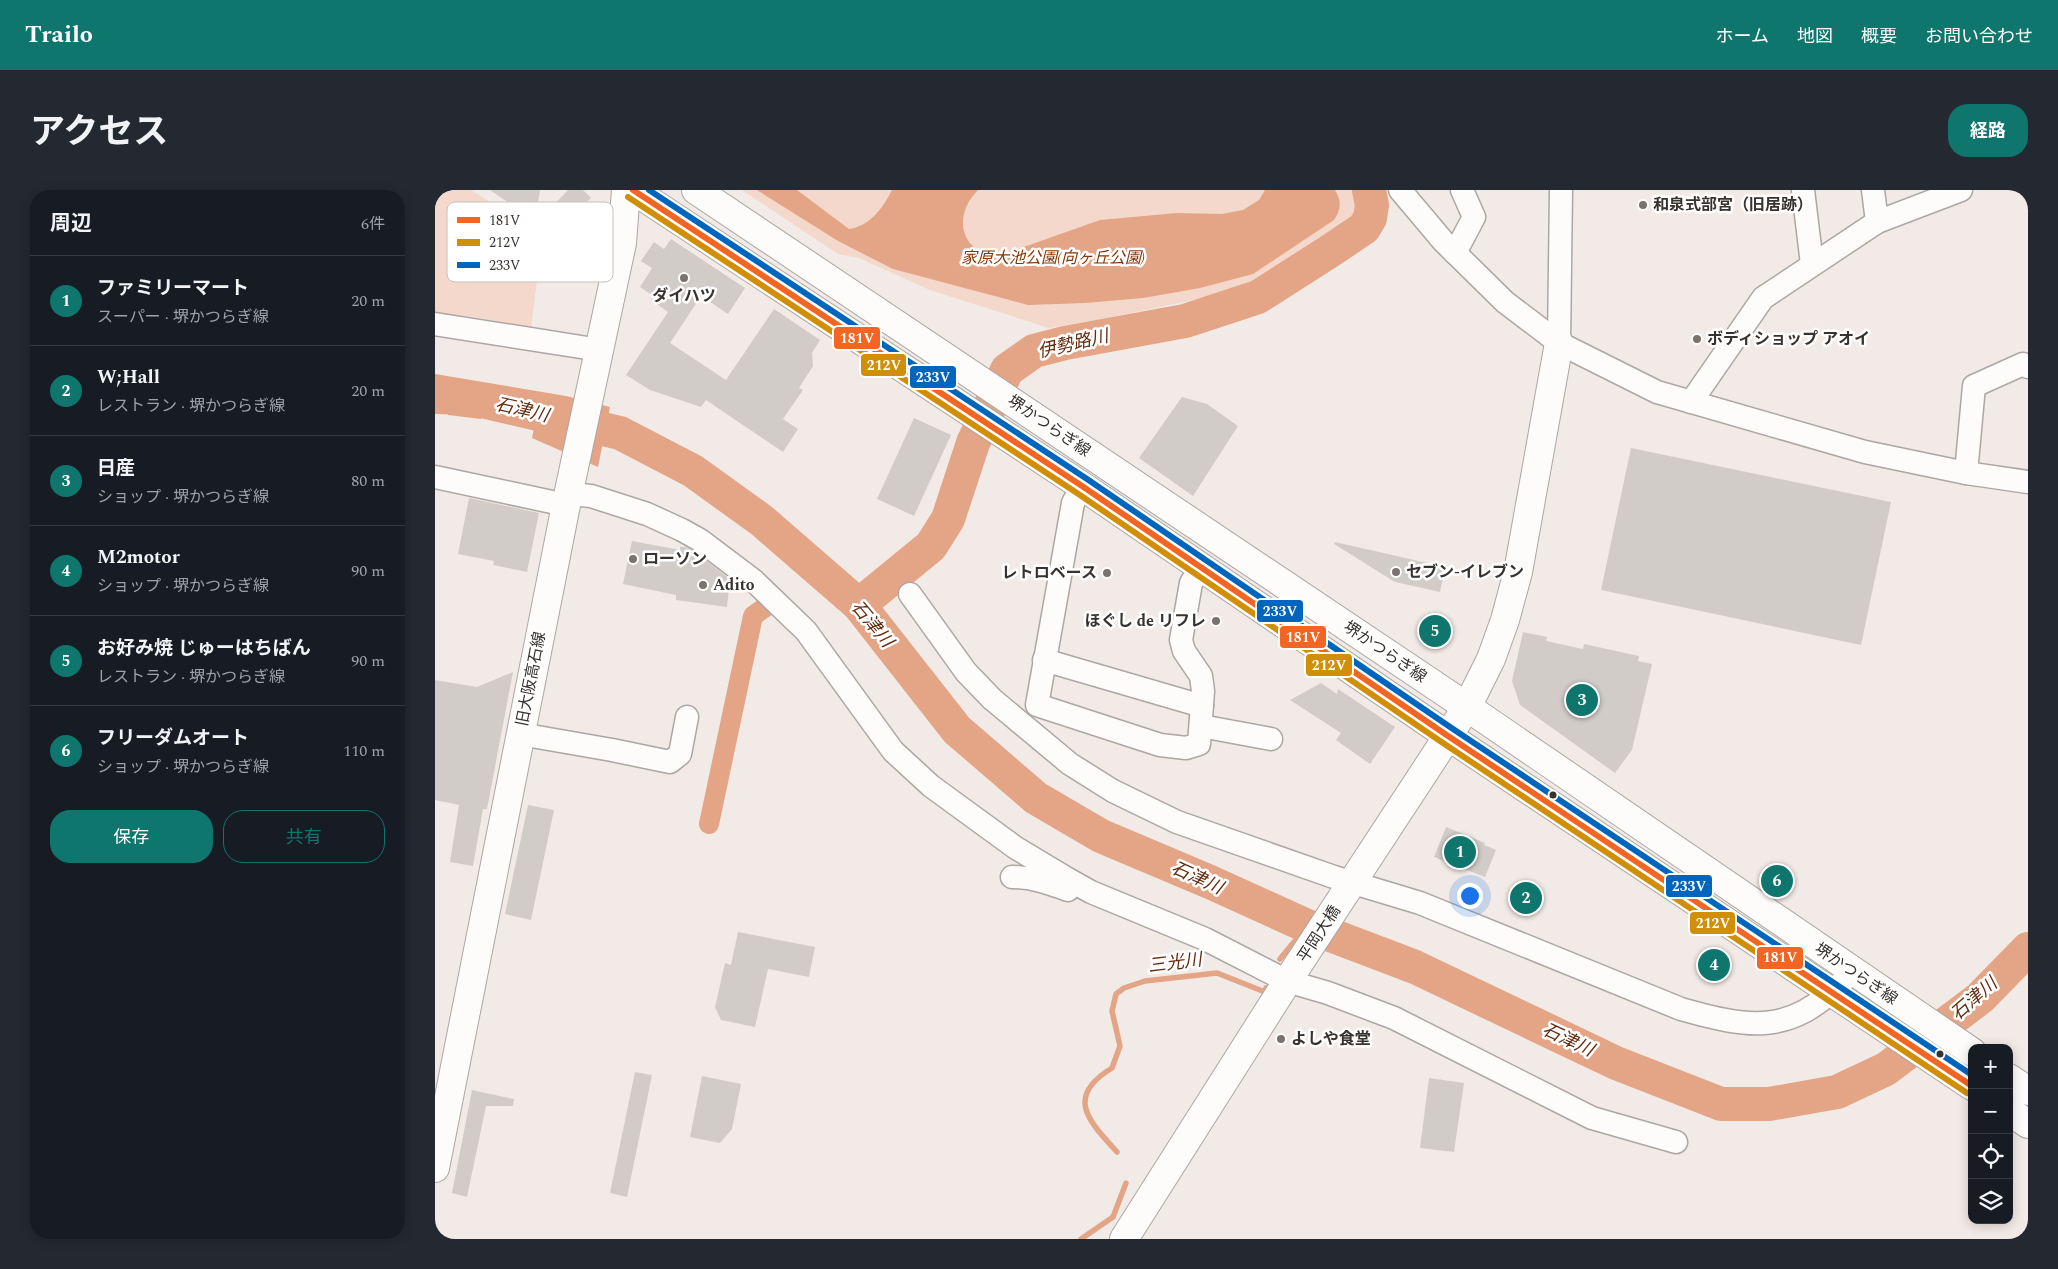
<!DOCTYPE html>
<html lang="ja">
<head>
<meta charset="utf-8">
<style>
	:root { --surface:#171b24; --page:#242831; --text:#f1f3f6; --muted:#9ea1a6; --line:#363941; --accent:#0f766e }
	body { margin:0; font-family:Spectral,"Noto Sans JP",serif; background:var(--page); color:var(--text) }
	.controls { position:absolute; right:15px; bottom:15px; display:grid; overflow:hidden; border-radius:10px; box-shadow:0 2px 12px #0003 }
	.controls button { width:45px; height:45px; display:grid; place-items:center; padding:0; border:0; border-bottom:1px solid var(--line); background:var(--surface); color:var(--text); font:25px sans-serif }
	.you { position:absolute; left:1034px; top:705px; width:18px; height:18px; margin:-12px; border:4px solid #fff; border-radius:50%; background:#1a73e8; box-shadow:0 0 0 8px #1a73e833 }
	.badge { display:grid; place-items:center; width:32px; height:32px; border-radius:50%; background:var(--accent); color:#fff; font-size:16px; font-weight:700 }
	.pin { position:absolute; translate:-50% -50%; border:2px solid #fff; box-shadow:0 1px 5px #0006 }
	.list { margin:0; padding:0; list-style:none }
	h2 { display:flex; justify-content:space-between; align-items:center; height:65px; margin:0; padding:0 20px; font-size:21px }
	h2 small { font-size:16px; font-weight:400; color:var(--muted) }
	.list li { display:grid; grid-template-columns:32px 1fr auto; gap:15px; align-items:center; box-sizing:border-box; height:90px; padding:0 20px; border-top:1px solid var(--line) }
	.list b { display:block; font-size:19px; white-space:nowrap }
	.list p { margin:0; font-size:16px; white-space:nowrap; color:var(--muted) }
	.list em { font-size:16px; font-style:normal; color:var(--muted) }
	.actions { display:flex; gap:10px; padding:15px 20px }
	.actions a { flex:1; padding:11px 0; border:1px solid var(--accent); border-radius:20px; text-align:center; font-size:18px; color:var(--accent) }
	.actions .main { background:var(--accent); color:#fff }
	.icon { flex:none; width:28px; height:28px; fill:none; stroke:currentColor; stroke-width:2; stroke-linecap:round; stroke-linejoin:round }
	.map { position:relative; flex:none; width:1593px; height:1049px; overflow:hidden; border-radius:20px }
	header { display:flex; align-items:center; gap:30px; box-sizing:border-box; height:70px; padding:0 25px; background:var(--accent); color:#fff }
	header strong { font-size:24px }
	nav { display:flex; gap:28px; margin-inline-start:auto; font-size:18px }
	.intro { display:flex; align-items:center; justify-content:space-between; box-sizing:border-box; height:120px; padding:0 30px }
	h1 { margin:0; font-size:35px }
	.button { padding:12px 22px; border-radius:20px; background:var(--accent); color:#fff; font-size:18px; font-weight:700 }
	main { display:flex; gap:30px; padding:0 30px }
	aside { flex:1; background:var(--surface); border-radius:20px; box-shadow:0 2px 12px #0003 }
	.map>svg:first-child { display:block }
	.green { fill:#f4d8cb }
	.water { fill:#e4a486 }
	.lines { fill:none; stroke-linecap:round; stroke-linejoin:round }
	.stream { stroke:#e4a486; stroke-width:5.5 }
	.canal { stroke:#e4a486; stroke-width:20 }
	.river { stroke:#e4a486; stroke-width:34 }
	.building { fill:#d2ccc9 }
	.minor-casing { stroke:#ada6a3; stroke-width:25 }
	.tertiary-casing { stroke:#ada6a3; stroke-width:30 }
	.primary-casing { stroke:#ada6a3; stroke-width:30 }
	.minor { stroke:#fdfcfb; stroke-width:22 }
	.tertiary { stroke:#fdfcfb; stroke-width:28 }
	.primary { stroke:#fdfcfb; stroke-width:28 }
	.bus-1-casing { stroke:#fff; stroke-width:10 }
	.bus-2-casing { stroke:#fff; stroke-width:10 }
	.bus-3-casing { stroke:#fff; stroke-width:10 }
	.bus-1 { stroke:#f26522; stroke-width:6 }
	.bus-2 { stroke:#d18f09; stroke-width:6 }
	.bus-3 { stroke:#0065bd; stroke-width:6 }
	.poi-dot { fill:#79726f; stroke:#fff; stroke-width:2 }
	.bus-dot { fill:#38322f; stroke:#fff; stroke-width:2 }
	.labels { text-anchor:middle; dominant-baseline:central; stroke-width:5; stroke-linejoin:round; paint-order:stroke }
	.poi-label { font-size:16px; font-weight:bold; fill:#38322f; stroke:#fff; text-anchor:start }
	.park-label { font-size:16px; font-style:italic; fill:#853604; stroke:#fff }
	.street-label { font-size:16px; fill:#38322f; stroke:#fff }
	.water-label { font-size:18px; font-style:italic; fill:#642b0d; stroke:#fff }
	.key { fill:#fff; stroke:#c3c2c1; stroke-width:1 }
	.key-label { font-size:14px; fill:#38322f }
	.line-badge { stroke:#fff; stroke-width:2 }
	.badge-label { font-size:14px; text-anchor:middle; font-weight:bold; fill:#fff }
</style>
</head>
<body>
<header>
<strong>Trailo</strong>
<nav><a>ホーム</a><a>地図</a><a>概要</a><a>お問い合わせ</a></nav>
</header>
<div class="intro"><h1>アクセス</h1><a class="button">経路</a></div>
<main>
<aside>
<h2>周辺<small>6件</small></h2>
<ul class="list">
<li><span class="badge">1</span><div><b>ファミリーマート</b><p>スーパー · 堺かつらぎ線</p></div><em>20 m</em></li>
<li><span class="badge">2</span><div><b>W;Hall</b><p>レストラン · 堺かつらぎ線</p></div><em>20 m</em></li>
<li><span class="badge">3</span><div><b>日産</b><p>ショップ · 堺かつらぎ線</p></div><em>80 m</em></li>
<li><span class="badge">4</span><div><b>M2motor</b><p>ショップ · 堺かつらぎ線</p></div><em>90 m</em></li>
<li><span class="badge">5</span><div><b>お好み焼 じゅーはちばん</b><p>レストラン · 堺かつらぎ線</p></div><em>90 m</em></li>
<li><span class="badge">6</span><div><b>フリーダムオート</b><p>ショップ · 堺かつらぎ線</p></div><em>110 m</em></li>
</ul>
<div class="actions"><a class="main">保存</a><a>共有</a></div>
</aside>
<div class="map">
<svg width="1593" height="1049" viewBox="0 0 1593 1049">
	<rect width="100%" height="100%" fill="#f2eae6"/>
	<!-- green -->
	<g class="green">
		<polygon points="0,0 36,0 103,43 107,49 96,139 47,128 0,122"/>
		<polygon points="307,0 922,0 922,13 919,25 904,38 820,91 763,109 672,128 614,138 495,100 424,68 403,64"/>
	</g>
	<!-- water -->
	<g class="water">
		<path d="M322,0H362L414,39C435,36 448,18 457,0H543C512,31 532,74 575,62L665,30L742,23L787,24L808,20L824,10L830,0H900C907,12 906,19 899,30L818,84L765,98L708,108L650,113L593,115L458,79L403,51Z"/>
		<polygon points="0,184 131,206 175,217 163,277 97,248 102,222 98,216 93,219 54,209 45,213 46,229 13,225 12,206 0,206"/>
	</g>
	<g class="lines">
		<!-- stream -->
		<g class="stream">
			<polyline points="845,769 872,736"/>
			<path d="M682,962C654,931 629,907 677,878L685,856L677,821L681,804L689,798L710,791L782,783L830,802L831,798"/>
			<polyline points="646,1049 678,1027 691,993"/>
		</g>
		<!-- canal -->
		<polyline class="canal" points="274,634 318,426 332,416"/>
		<!-- river -->
		<g class="river">
			<polyline points="0,207 34,208 185,243 258,281 326,330 424,415 522,540 601,608 666,646 775,692 872,736 980,777 1181,873 1286,914 1334,914 1402,902 1451,879 1545,808 1593,759"/>
			<polyline points="424,415 496,356 513,329 538,253 572,180 599,161 630,153 750,131 823,107 895,61 929,38 935,28 937,15 934,0"/>
		</g>
	</g>
	<!-- building -->
	<g class="building">
		<polygon points="55,0 105,0 100,31"/>
		<polygon points="133,0 148,0 156,8 138,26 139,60 129,59 127,71 111,70 115,30 105,29"/>
		<polygon points="236,49 310,98 293,124 266,106 235,153 291,190 339,119 385,150 377,163 378,176 364,198 368,200 348,229 363,239 348,262 271,210 266,217 215,200 191,185 233,122 216,110 218,106 205,97 217,78 206,71 219,52 229,59"/>
		<polygon points="747,207 772,214 803,236 758,306 704,268"/>
		<polygon points="479,228 516,245 479,326 442,309"/>
		<polygon points="1196,258 1456,312 1426,455 1166,400"/>
		<polygon points="34,308 104,323 92,382 58,375 59,371 23,364"/>
		<polygon points="197,351 245,360 245,357 251,357 258,361 295,389 292,417 241,410 241,405 188,394"/>
		<polygon points="900,352 1010,377 1005,402 960,392 899,354"/>
		<polygon points="1088,442 1112,447 1111,451 1148,459 1149,454 1204,466 1203,471 1217,474 1197,560 1180,583 1085,515 1077,491"/>
		<polygon points="78,482 52,619 48,619 38,676 15,672 24,615 0,610 0,490 42,497"/>
		<polygon points="886,493 902,504 903,499 960,537 935,574 901,550 906,543 855,510"/>
		<polygon points="93,615 119,620 96,730 70,724"/>
		<polygon points="1011,637 1050,653 1049,655 1061,660 1050,687 999,667"/>
		<polygon points="303,742 380,757 374,787 333,779 320,837 286,830 280,817 290,773 296,775"/>
		<polygon points="200,882 217,885 192,1007 175,1003"/>
		<polygon points="267,886 306,894 297,939 285,953 255,947"/>
		<polygon points="994,888 1029,893 1019,962 985,958"/>
		<polygon points="37,900 79,909 78,916 51,916 32,1007 17,1003"/>
	</g>
	<g class="lines">
		<!-- minor casing -->
		<g class="minor-casing">
			<g id="minor">
				<polyline points="965,0 1008,51 1070,112 1124,153 1222,202 1430,262 1531,283 1593,292"/>
				<polyline points="1368,0 1377,74"/>
				<polyline points="1438,0 1442,32"/>
				<polyline points="1020,63 1039,27 1027,0"/>
				<polyline points="0,134 165,160"/>
				<polyline points="1124,153 1126,0"/>
				<polyline points="1256,212 1328,108 1442,32 1526,0"/>
				<polyline points="1531,283 1539,196 1588,174 1593,177"/>
				<polyline points="0,287 131,315"/>
				<polyline points="647,296 638,313 602,515 725,555 751,558 764,554 768,501 766,486 749,461 746,450 756,393 766,377"/>
				<polyline points="134,304 156,306 212,324 247,340 265,350 318,390 371,441 458,561 496,596 581,658 631,688 656,702 770,749 852,791 893,803 959,828 1157,928 1241,952"/>
				<path d="M475,404L531,482L557,509L635,574L678,601L742,632L899,687L985,713L1246,819C1314,838 1354,846 1408,791"/>
				<polyline points="609,470 767,516"/>
				<polyline points="766,536 836,549"/>
				<polyline points="85,544 177,560 235,572 245,564 252,527"/>
				<path d="M577,687C597,687 614,693 633,700"/>
			</g>
		</g>
		<!-- tertiary casing -->
		<g class="tertiary-casing">
			<polyline id="tertiary" points="689,1049 857,784 1032,517 1056,469 1070,430 1083,382 1124,153"/>
		</g>
		<!-- primary casing -->
		<g class="primary-casing">
			<g id="primary">
				<polyline points="198,0 647,296 1013,546 1537,896"/>
				<polyline points="261,0 1032,517 1537,862"/>
				<polyline points="1574,888 1593,901"/>
				<polyline points="1574,921 1593,934"/>
				<polyline points="0,978 131,315 187,53 191,0"/>
			</g>
		</g>
		<!-- minor -->
		<use href="#minor" class="minor"/>
		<!-- tertiary -->
		<use href="#tertiary" class="tertiary"/>
		<!-- primary -->
		<use href="#primary" class="primary"/>
		<!-- bus-1 casing -->
		<g class="bus-1-casing">
			<polyline id="bus-1" points="198,0 647,296 1013,546 1537,896"/>
		</g>
		<!-- bus-2 casing -->
		<g class="bus-2-casing">
			<polyline id="bus-2" points="193,7 642,303 1008,553 1532,903"/>
		</g>
		<!-- bus-3 casing -->
		<g class="bus-3-casing">
			<polyline id="bus-3" points="214,0 652,289 1018,539 1537,885"/>
		</g>
		<!-- bus-1 -->
		<use href="#bus-1" class="bus-1"/>
		<!-- bus-2 -->
		<use href="#bus-2" class="bus-2"/>
		<!-- bus-3 -->
		<use href="#bus-3" class="bus-3"/>
	</g>
	<!-- markers -->
	<g class="poi-dot">
		<circle cx="1208" cy="15" r="5"/>
		<circle cx="249" cy="88" r="5"/>
		<circle cx="1262" cy="149" r="5"/>
		<circle cx="198" cy="369" r="5"/>
		<circle cx="961" cy="382" r="5"/>
		<circle cx="672" cy="383" r="5"/>
		<circle cx="268" cy="395" r="5"/>
		<circle cx="781" cy="431" r="5"/>
		<circle cx="846" cy="849" r="5"/>
	</g>
	<g class="bus-dot">
		<circle cx="1118" cy="605" r="4.5"/>
		<circle cx="1505" cy="864" r="4.5"/>
	</g>
	<g class="labels">
		<!-- poi labels -->
		<g class="poi-label">
			<text x="1218" y="15">和泉式部宮（旧居跡）</text>
			<text x="249" y="106" text-anchor="middle">ダイハツ</text>
			<text x="1272" y="149">ボディショップ アオイ</text>
			<text x="208" y="369">ローソン</text>
			<text x="971" y="382">セブン-イレブン</text>
			<text x="662" y="383" text-anchor="end">レトロベース</text>
			<text x="278" y="395">Adito</text>
			<text x="771" y="431" text-anchor="end">ほぐし de リフレ</text>
			<text x="856" y="849">よしや食堂</text>
		</g>
		<!-- park labels -->
		<g class="park-label">
			<text x="618" y="68">家原大池公園(向ヶ丘公園)</text>
		</g>
		<!-- street labels -->
		<g class="street-label">
			<text transform="translate(614 236) rotate(34)">堺かつらぎ線</text>
			<text transform="translate(950 462) rotate(34)">堺かつらぎ線</text>
			<text transform="translate(96 489) rotate(-79)">旧大阪高石線</text>
			<text transform="translate(884 744) rotate(-57)">平岡大橋</text>
			<text transform="translate(1421 784) rotate(34)">堺かつらぎ線</text>
		</g>
		<!-- water labels -->
		<g class="water-label">
			<text transform="translate(638 154) rotate(-13)">伊勢路川</text>
			<text transform="translate(87 220) rotate(13)">石津川</text>
			<text transform="translate(437 434) rotate(50)">石津川</text>
			<text transform="translate(762 688) rotate(24)">石津川</text>
			<text transform="translate(740 773) rotate(-7)">三光川</text>
			<text transform="translate(1539 809) rotate(-41)">石津川</text>
			<text transform="translate(1133 850) rotate(25)">石津川</text>
		</g>
	</g>
	<!-- legend -->
	<rect x="12" y="12" width="166" height="80" rx="8" class="key"/>
	<rect x="22" y="27" width="23" height="6" fill="#f26522"/>
	<rect x="22" y="49" width="23" height="7" fill="#d18f09"/>
	<rect x="22" y="72" width="23" height="6" fill="#0065bd"/>
	<g class="key-label">
		<text x="54" y="35">181V</text>
		<text x="54" y="57">212V</text>
		<text x="54" y="80">233V</text>
	</g>
	<g class="line-badge">
		<rect x="398" y="136" width="48" height="24" rx="5" fill="#f26522"/>
		<rect x="425" y="163" width="47" height="24" rx="5" fill="#d18f09"/>
		<rect x="474" y="175" width="48" height="24" rx="5" fill="#0065bd"/>
		<rect x="821" y="409" width="48" height="24" rx="5" fill="#0065bd"/>
		<rect x="844" y="435" width="48" height="24" rx="5" fill="#f26522"/>
		<rect x="870" y="463" width="48" height="24" rx="5" fill="#d18f09"/>
		<rect x="1230" y="684" width="48" height="24" rx="5" fill="#0065bd"/>
		<rect x="1254" y="721" width="47" height="24" rx="5" fill="#d18f09"/>
		<rect x="1321" y="756" width="48" height="24" rx="5" fill="#f26522"/>
	</g>
	<g class="badge-label">
		<text x="422" y="153">181V</text>
		<text x="449" y="180">212V</text>
		<text x="498" y="192">233V</text>
		<text x="845" y="426">233V</text>
		<text x="868" y="452">181V</text>
		<text x="894" y="480">212V</text>
		<text x="1254" y="701">233V</text>
		<text x="1278" y="738">212V</text>
		<text x="1345" y="772">181V</text>
	</g>
</svg>
<div class="controls">
<button>+</button>
<button>−</button>
<button><svg class="icon" aria-label="locate" viewBox="0 0 24 24"><circle cx="12" cy="12" r="6"/><path d="M12 2v4M12 18v4M2 12h4M18 12h4"/></svg></button>
<button><svg class="icon" aria-label="layers" viewBox="0 0 24 24"><path d="M12 4l9 5-9 5-9-5zM3 14l9 5 9-5"/></svg></button>
</div>
<div class="you"></div>
<div class="pin badge" style="left:1025px;top:662px">1</div>
<div class="pin badge" style="left:1091px;top:708px">2</div>
<div class="pin badge" style="left:1147px;top:510px">3</div>
<div class="pin badge" style="left:1279px;top:775px">4</div>
<div class="pin badge" style="left:1000px;top:441px">5</div>
<div class="pin badge" style="left:1342px;top:691px">6</div>
</div>
</main>
</body>
</html>
